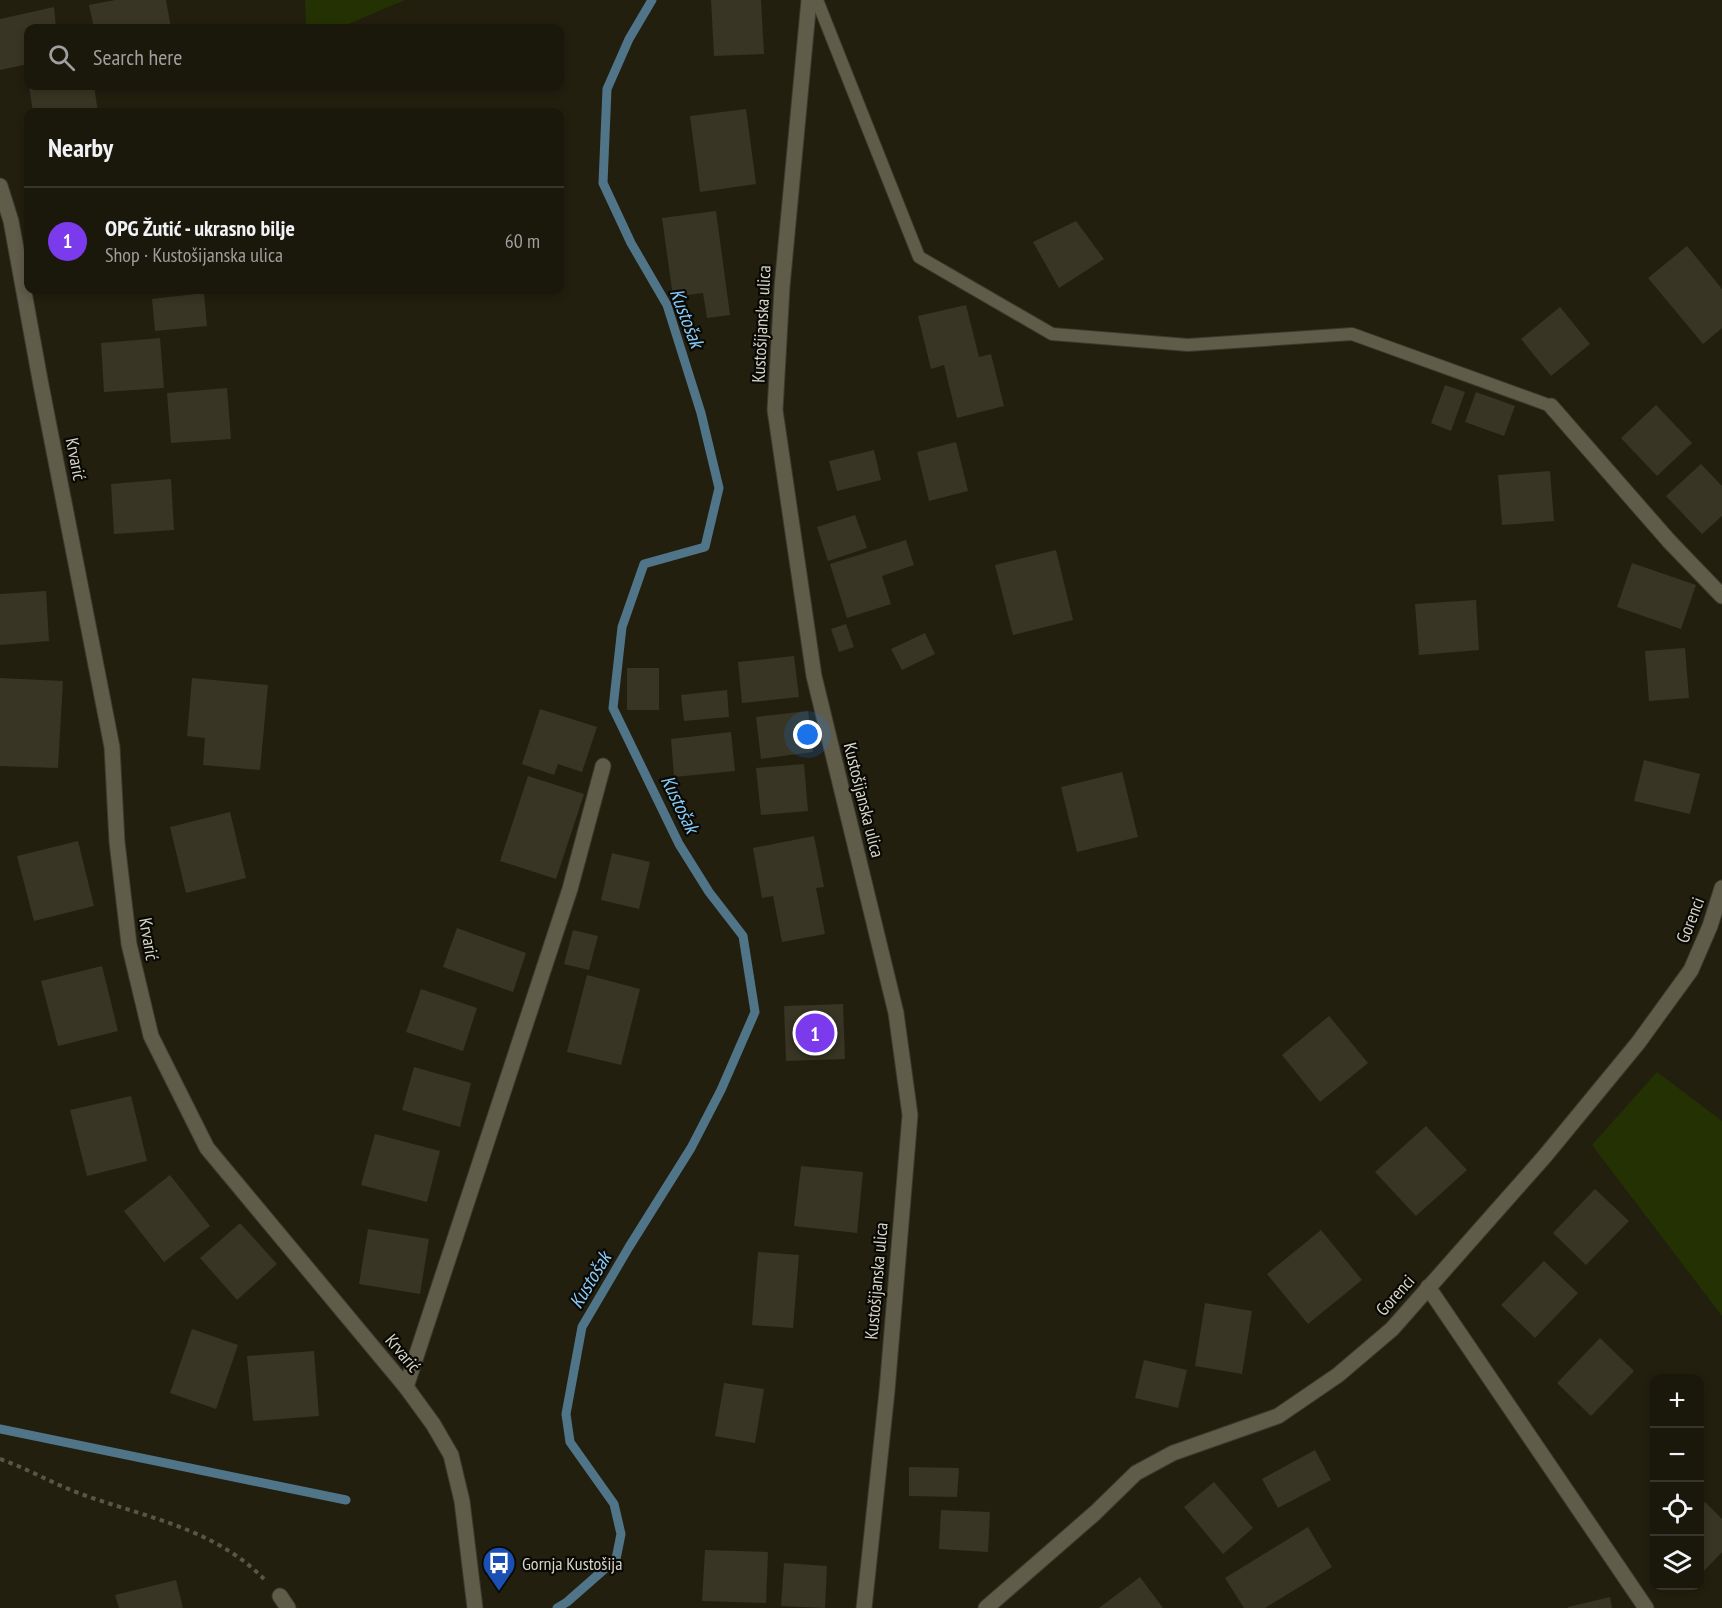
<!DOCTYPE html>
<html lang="en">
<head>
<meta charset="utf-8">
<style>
	:root { --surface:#1a170b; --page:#232014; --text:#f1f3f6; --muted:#9f9f9d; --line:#38362c; --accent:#7c3aed }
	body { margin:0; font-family:"PT Sans Narrow",sans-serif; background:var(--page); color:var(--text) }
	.controls { position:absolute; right:18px; bottom:18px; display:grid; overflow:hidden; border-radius:12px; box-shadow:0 3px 9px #0003 }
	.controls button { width:54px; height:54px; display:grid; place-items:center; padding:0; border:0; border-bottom:2px solid var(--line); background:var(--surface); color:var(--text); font:30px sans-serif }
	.you { position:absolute; left:808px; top:735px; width:21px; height:21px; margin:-15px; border:4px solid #fff; border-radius:50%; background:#1a73e8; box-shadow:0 0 0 9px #1a73e833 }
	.badge { display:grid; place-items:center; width:39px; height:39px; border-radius:50%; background:var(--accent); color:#fff; font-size:20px; font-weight:700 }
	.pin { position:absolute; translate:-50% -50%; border:3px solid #fff; box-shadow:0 2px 6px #0006 }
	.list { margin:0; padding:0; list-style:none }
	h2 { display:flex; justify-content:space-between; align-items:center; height:78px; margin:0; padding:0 24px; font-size:26px }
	h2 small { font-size:20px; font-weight:400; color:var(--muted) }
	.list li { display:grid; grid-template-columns:39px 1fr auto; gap:18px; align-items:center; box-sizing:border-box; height:108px; padding:0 24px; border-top:2px solid var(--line) }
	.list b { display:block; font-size:22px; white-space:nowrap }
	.list p { margin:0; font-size:20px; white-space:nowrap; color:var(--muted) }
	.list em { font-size:20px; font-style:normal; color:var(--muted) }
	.icon { flex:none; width:33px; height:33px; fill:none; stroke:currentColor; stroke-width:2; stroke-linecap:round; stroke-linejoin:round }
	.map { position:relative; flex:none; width:1722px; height:1608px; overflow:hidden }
	.search { position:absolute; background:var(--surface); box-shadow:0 3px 9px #0003; left:24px; top:24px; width:540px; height:66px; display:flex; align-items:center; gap:15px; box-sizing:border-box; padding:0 21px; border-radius:12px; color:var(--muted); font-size:22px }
	.panel { position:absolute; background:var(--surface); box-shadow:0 3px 9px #0003; left:24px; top:108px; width:540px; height:186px; border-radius:12px }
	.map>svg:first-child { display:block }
	.green { fill:#243103 }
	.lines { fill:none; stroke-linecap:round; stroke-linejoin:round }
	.stream { stroke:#507589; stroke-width:9 }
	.building { fill:#383524 }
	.service-casing { stroke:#3c3a30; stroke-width:14 }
	.minor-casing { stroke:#3c3a30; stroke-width:17 }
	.tertiary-casing { stroke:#3c3a30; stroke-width:17 }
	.path { stroke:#585647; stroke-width:4; stroke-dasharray:4.5 4.5; stroke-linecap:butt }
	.service { stroke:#5f5c4a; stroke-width:12 }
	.minor { stroke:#5f5c4a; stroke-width:15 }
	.tertiary { stroke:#5f5c4a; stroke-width:15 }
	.labels { text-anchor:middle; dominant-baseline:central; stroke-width:4.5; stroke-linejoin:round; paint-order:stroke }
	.street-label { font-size:18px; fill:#d6d5ca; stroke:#0a0904 }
	.poi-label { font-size:18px; fill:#d6d5ca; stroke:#0a0904; text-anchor:start }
	.water-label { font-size:20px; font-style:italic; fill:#87cbfa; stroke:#0a0904 }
</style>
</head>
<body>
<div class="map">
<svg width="1722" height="1608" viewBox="0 0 1722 1608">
	<rect width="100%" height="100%" fill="#221f0f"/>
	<!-- green -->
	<g class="green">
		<polygon points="305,0 405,0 339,28 306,28"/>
		<polygon points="1657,1072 1722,1121 1722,1316 1592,1145"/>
	</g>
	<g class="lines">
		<!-- stream -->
		<g class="stream">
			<polyline points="0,1429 346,1500"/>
			<polyline points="557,1608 567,1602 616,1559 621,1534 614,1504 570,1442 566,1414 582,1327 629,1247 691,1148 721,1090 755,1012 743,936 709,892 679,844 613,708 622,627 644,564 705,547 719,488 701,413 667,305 631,243 603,183 607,89 629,39 652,0"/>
		</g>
	</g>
	<!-- building -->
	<g class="building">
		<polygon points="115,0 166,0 171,28 94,28 89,5"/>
		<polygon points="711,0 761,0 764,54 714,56"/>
		<polygon points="54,7 56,28 28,28 28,64 0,70 0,19"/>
		<polygon points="29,86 94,86 98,112 33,112"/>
		<polygon points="746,109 756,184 700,192 690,116"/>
		<polygon points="716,211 730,315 707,318 703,293 673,297 662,218"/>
		<polygon points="1076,221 1104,259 1059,288 1033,242"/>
		<polygon points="1687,246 1722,289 1722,328 1703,344 1648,278"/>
		<polygon points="204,293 207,326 155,331 152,299"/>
		<polygon points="966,305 979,357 991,354 1004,406 957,418 944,365 931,369 918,316"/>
		<polygon points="1560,307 1590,344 1551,376 1521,339"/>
		<polygon points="160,338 164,388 104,392 101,343"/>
		<polygon points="1445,385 1465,392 1451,431 1431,423"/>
		<polygon points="227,388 231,439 171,443 167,393"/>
		<polygon points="1476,392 1515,406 1504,436 1465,422"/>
		<polygon points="1656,405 1692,443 1657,476 1621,438"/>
		<polygon points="956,442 968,491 929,501 917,452"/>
		<polygon points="874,450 881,480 837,491 829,461"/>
		<polygon points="1701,464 1722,486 1722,516 1702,534 1666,496"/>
		<polygon points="1550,471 1554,521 1502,525 1498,475"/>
		<polygon points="171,479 174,530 114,534 111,484"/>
		<polygon points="855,515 867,548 828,561 817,527"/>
		<polygon points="906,540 914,565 882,576 891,604 847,618 830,564"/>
		<polygon points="1056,550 1073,620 1013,635 995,565"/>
		<polygon points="1632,563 1696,585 1681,629 1617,607"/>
		<polygon points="46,591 49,641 0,645 0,594"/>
		<polygon points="1476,600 1479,650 1419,655 1415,604"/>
		<polygon points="846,624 854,647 839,652 831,629"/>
		<polygon points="925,633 935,654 902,670 891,649"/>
		<polygon points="1685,648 1689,698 1649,701 1645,651"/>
		<polygon points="794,656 799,697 742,703 738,662"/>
		<rect x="627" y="668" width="32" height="42"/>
		<polygon points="0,678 63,681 58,768 0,766"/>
		<polygon points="192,678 268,685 260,770 203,765 205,738 187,736"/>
		<polygon points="727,690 729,717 684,721 681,695"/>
		<polygon points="540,709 597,727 582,772 558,764 554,775 522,764"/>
		<polygon points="808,711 813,752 761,759 756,717"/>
		<polygon points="731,732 735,771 674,777 671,739"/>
		<polygon points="1644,760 1700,774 1690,814 1634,801"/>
		<polygon points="804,764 808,811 761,815 756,768"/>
		<polygon points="1122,772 1138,837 1077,852 1061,787"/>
		<polygon points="528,776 584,794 556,879 500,861"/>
		<polygon points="230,812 246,878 186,893 170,827"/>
		<polygon points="814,836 824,887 816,888 825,934 782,942 773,896 762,898 753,848"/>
		<polygon points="78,841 94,906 34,921 17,856"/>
		<polygon points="612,853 650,862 639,909 601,900"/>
		<polygon points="457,928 526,953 513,992 443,967"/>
		<polygon points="573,930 598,936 589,970 564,964"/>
		<polygon points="102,966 118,1031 58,1046 41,981"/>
		<polygon points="587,975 640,989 621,1065 567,1052"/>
		<polygon points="421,989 477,1008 463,1051 406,1032"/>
		<polygon points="843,1004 845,1059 786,1061 784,1006"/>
		<polygon points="1329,1016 1368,1063 1320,1102 1282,1055"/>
		<polygon points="414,1067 471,1083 460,1127 402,1110"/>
		<polygon points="131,1096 147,1161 87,1176 70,1110"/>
		<polygon points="1426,1126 1467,1170 1416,1216 1375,1172"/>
		<polygon points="375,1134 440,1151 427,1202 361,1185"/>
		<polygon points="801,1166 863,1172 857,1233 794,1226"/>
		<polygon points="170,1175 210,1226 164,1262 124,1211"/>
		<polygon points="1595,1189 1629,1221 1586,1265 1553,1233"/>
		<polygon points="240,1223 277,1264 237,1300 200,1258"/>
		<polygon points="368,1229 429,1239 420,1294 359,1284"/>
		<polygon points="1321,1230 1362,1280 1308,1324 1267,1274"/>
		<polygon points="758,1252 799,1255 793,1328 752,1325"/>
		<polygon points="1544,1261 1578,1293 1535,1338 1501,1305"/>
		<polygon points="1205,1303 1252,1311 1242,1374 1195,1366"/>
		<polygon points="192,1329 238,1345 216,1409 170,1393"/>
		<polygon points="1600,1338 1634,1371 1591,1416 1557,1383"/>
		<polygon points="314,1351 319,1416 253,1421 247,1356"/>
		<polygon points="1144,1360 1187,1370 1178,1408 1135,1398"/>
		<polygon points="724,1383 764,1389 755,1443 715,1436"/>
		<polygon points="1315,1450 1331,1480 1278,1508 1262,1479"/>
		<polygon points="909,1467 959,1468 957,1497 909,1496"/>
		<polygon points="1214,1482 1253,1528 1223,1554 1184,1507"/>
		<polygon points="1705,1502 1722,1519 1722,1552 1700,1575 1700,1507"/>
		<polygon points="941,1510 990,1512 988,1552 939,1549"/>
		<polygon points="1308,1527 1332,1567 1265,1608 1244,1608 1225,1578"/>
		<polygon points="705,1550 768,1552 766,1603 702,1601"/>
		<polygon points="784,1563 827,1566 825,1608 781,1606"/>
		<polygon points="1140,1577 1163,1608 1099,1608"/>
		<polygon points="176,1580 183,1608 119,1608 115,1595"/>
		<polygon points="1610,1597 1612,1608 1568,1608 1568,1607"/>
	</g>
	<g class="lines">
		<!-- service casing -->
		<g class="service-casing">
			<polyline id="service" points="817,0 919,257 1052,334 1188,345 1352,334 1551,406"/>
		</g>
		<!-- minor casing -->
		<g class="minor-casing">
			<g id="minor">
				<polyline points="809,0 782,287 775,410 814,676 896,1013 910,1115 887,1391 864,1608"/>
				<polyline points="1551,406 1669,541 1722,596"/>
				<polyline points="1428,1287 1646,1608"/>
				<polyline points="406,1387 570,889 603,766"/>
				<polyline points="280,1596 288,1608"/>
			</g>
		</g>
		<!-- tertiary casing -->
		<g class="tertiary-casing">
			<g id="tertiary">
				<polyline points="0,186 11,221 41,385 112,747 117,842 129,944 151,1036 207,1148 406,1387 433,1424 451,1455 462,1501 475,1608"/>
				<polyline points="986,1608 1095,1513 1136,1473 1173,1453 1278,1416 1338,1375 1392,1329 1545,1156 1638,1043 1691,970 1710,926 1722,888"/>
			</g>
		</g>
		<!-- path -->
		<path class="path" d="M0,1459C29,1469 55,1485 84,1495C148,1518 215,1529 264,1579"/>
		<!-- service -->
		<use href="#service" class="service"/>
		<!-- minor -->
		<use href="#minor" class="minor"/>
		<!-- tertiary -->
		<use href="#tertiary" class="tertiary"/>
	</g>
	<!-- icons -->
	<defs>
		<g id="bus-pin" transform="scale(1.725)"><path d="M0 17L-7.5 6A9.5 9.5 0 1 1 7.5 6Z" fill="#1a4fb4" stroke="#0a0904"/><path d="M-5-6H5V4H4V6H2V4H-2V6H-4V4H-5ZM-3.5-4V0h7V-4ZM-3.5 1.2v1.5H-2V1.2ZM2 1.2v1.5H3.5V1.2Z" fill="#fff"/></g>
	</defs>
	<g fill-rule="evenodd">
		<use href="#bus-pin" x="499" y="1563"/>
	</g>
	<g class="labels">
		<!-- street labels -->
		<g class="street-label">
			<text transform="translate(761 324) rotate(-87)">Kustošijanska ulica</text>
			<text transform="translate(76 459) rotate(79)">Krvarić</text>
			<text transform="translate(864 800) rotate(76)">Kustošijanska ulica</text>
			<text transform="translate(1690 920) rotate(-69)">Gorenci</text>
			<text transform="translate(149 939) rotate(80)">Krvarić</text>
			<text transform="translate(876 1281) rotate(-85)">Kustošijanska ulica</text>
			<text transform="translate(1395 1295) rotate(-48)">Gorenci</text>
			<text transform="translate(403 1353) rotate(50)">Krvarić</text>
		</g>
		<!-- poi labels -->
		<g class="poi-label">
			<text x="522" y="1563">Gornja Kustošija</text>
		</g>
		<!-- water labels -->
		<g class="water-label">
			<text transform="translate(687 318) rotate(69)">Kustošak</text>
			<text transform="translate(680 804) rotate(64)">Kustošak</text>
			<text transform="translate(590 1280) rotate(-59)">Kustošak</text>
		</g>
	</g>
</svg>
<div class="controls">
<button>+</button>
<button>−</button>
<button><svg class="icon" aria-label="locate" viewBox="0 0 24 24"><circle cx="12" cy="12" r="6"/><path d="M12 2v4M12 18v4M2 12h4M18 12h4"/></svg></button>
<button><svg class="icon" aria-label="layers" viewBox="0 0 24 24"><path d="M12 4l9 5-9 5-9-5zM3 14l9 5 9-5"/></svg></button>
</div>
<div class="you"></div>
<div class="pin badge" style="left:815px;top:1033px">1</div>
<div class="search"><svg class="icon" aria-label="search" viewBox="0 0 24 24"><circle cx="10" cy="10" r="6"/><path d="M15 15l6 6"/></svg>Search here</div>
<section class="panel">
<h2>Nearby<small></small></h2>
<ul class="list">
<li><span class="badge">1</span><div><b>OPG Žutić - ukrasno bilje</b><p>Shop · Kustošijanska ulica</p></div><em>60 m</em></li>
</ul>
</section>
</div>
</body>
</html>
